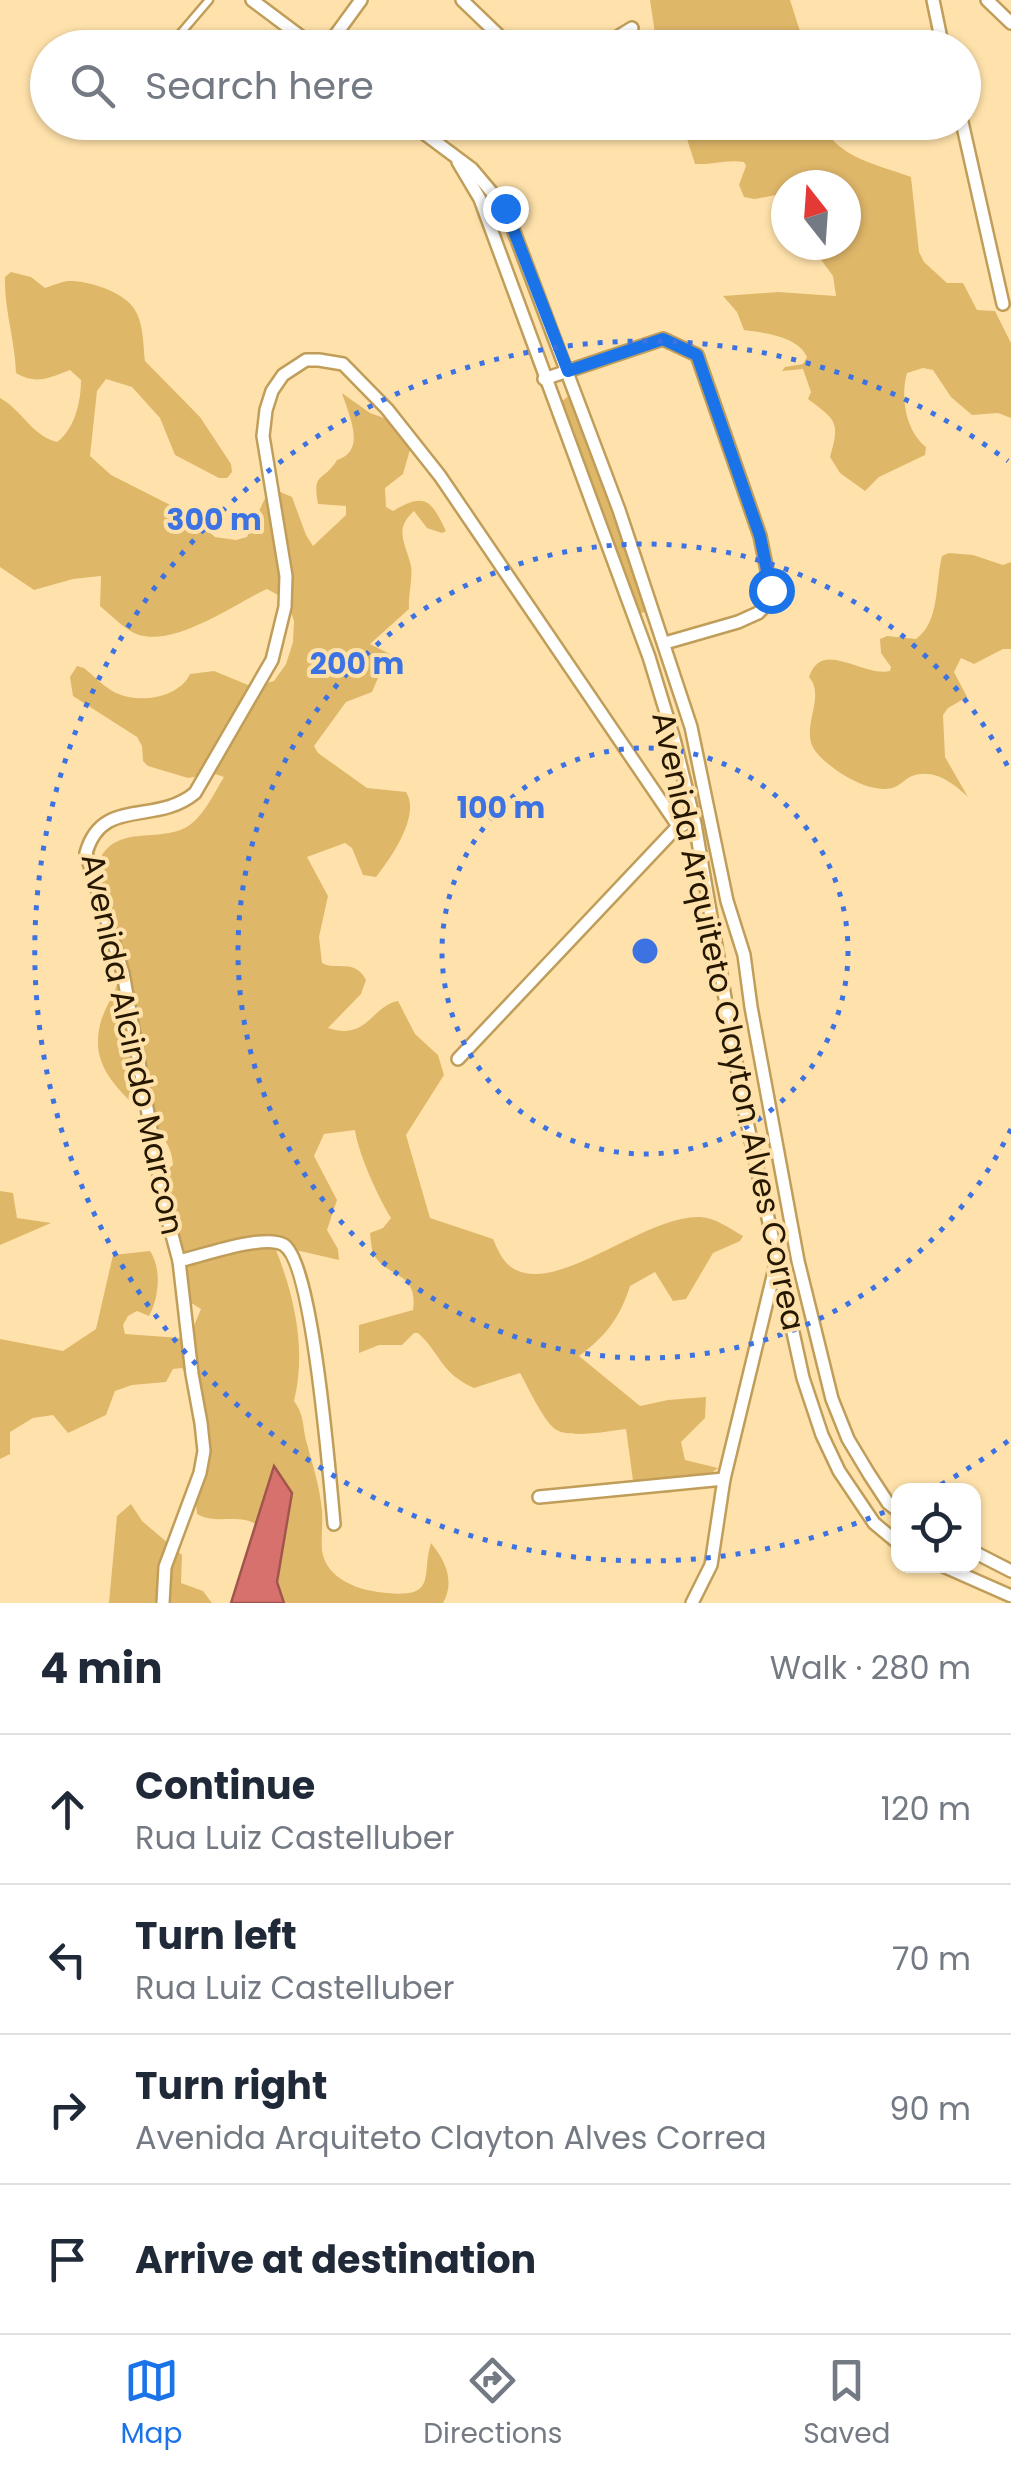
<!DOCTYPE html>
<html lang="en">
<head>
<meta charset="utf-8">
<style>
	:root { --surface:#fff; --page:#f6f6f7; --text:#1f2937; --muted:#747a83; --line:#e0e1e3; --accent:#1a73e8 }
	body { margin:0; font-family:Poppins,sans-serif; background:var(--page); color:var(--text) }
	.controls { position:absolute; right:30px; bottom:30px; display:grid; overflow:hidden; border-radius:20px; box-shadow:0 2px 8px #0004 }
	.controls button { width:90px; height:90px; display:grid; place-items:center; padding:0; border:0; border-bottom:2px solid var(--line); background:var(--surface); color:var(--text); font:50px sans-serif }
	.compass { position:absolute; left:771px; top:170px; width:90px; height:90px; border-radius:50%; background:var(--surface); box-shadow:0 2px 8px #0004; rotate:343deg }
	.stop { position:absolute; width:30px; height:30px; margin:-22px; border:8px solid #1a73e8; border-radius:50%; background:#fff }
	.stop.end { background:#1a73e8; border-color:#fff; box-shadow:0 2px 10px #0008 }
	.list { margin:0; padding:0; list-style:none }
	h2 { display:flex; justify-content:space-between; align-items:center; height:130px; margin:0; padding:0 40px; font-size:42px }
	h2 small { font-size:32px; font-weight:400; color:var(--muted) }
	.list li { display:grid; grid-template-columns:65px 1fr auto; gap:30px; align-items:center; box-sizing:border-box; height:150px; padding:0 40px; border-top:2px solid var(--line) }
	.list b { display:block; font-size:38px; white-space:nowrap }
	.list p { margin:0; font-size:32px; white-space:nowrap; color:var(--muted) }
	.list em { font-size:32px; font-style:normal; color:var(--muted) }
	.icon { flex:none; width:55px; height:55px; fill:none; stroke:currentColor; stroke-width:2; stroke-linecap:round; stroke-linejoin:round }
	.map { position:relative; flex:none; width:1011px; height:1603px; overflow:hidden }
	.search { position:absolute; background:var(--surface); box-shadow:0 2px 8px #0004; left:30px; right:30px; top:30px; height:110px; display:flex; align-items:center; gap:25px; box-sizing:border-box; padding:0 35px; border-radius:55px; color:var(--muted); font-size:38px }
	.sheet { height:730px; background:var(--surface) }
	nav { display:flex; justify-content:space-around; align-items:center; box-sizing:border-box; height:140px; border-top:2px solid var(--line); background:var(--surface); font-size:28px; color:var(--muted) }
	nav a { display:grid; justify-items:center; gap:5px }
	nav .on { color:var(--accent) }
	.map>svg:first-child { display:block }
	.green { fill:#dfb769 }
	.water { fill:#d6716e; stroke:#a1564d; stroke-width:2.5 }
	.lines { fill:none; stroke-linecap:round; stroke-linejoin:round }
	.service-casing { stroke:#c09e5a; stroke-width:11 }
	.minor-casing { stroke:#c09e5a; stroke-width:16 }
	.service { stroke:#fff; stroke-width:6 }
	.minor { stroke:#fff; stroke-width:11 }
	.route { stroke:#1a73e8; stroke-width:12 }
	.ring { fill:none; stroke:#3d72e3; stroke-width:5; stroke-dasharray:5 10 }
	.labels { text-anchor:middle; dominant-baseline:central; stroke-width:8; stroke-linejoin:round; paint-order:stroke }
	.street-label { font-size:32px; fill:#251700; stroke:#ffe2ab }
	.centre { fill:#3d72e3; stroke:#ffe2ab; stroke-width:5 }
	.ring-label { font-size:30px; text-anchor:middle; font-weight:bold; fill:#3d72e3; stroke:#ffe2ab; stroke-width:8; stroke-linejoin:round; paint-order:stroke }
</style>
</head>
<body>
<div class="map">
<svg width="1011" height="1603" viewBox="0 0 1011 1603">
	<rect width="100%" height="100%" fill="#ffe2ab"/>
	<!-- green -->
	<g class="green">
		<polygon points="650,0 790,0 805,47 657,47"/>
		<path d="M682,123H824C832,157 883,166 911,177L919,252L924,262L947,283H963L977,310L995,311L1011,343V418L998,413L972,415L951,397L933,370L923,368L907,373C900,398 906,431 926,447L925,455L879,477L865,491L840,473L830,457C840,422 837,421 808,399L811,392L803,369L782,371L785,367L803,364L807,357C798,336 765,333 744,330L737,312L723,296L778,292L836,296L833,276L810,245H846V185H786V193L755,199L744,197L739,185L746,166L744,162C726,159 713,165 695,164Z"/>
		<path d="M11,272L31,277L45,288C51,286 60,282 68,281C87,280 121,291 133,307C144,322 143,344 145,361L200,417L231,464L232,472L227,478H219L175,455L160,418L132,387L106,379L97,391L90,456L111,475L190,515L215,537L236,540L247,537L267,494L273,489L292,497L306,535L313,546L346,515V506L318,504C312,471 323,483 337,460C367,451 349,416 342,393L370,413L395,422L411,446L403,474L385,488L386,507L393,511C425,492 431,500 446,531L442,533L427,528L414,511C393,530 406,543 411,566C413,579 408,594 409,609L370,644L394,656L400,662L399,669L394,673L381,671L372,692L346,702L314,746L318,753L367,788L406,792C421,815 391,858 376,877L363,875L352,848L345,843L307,857L328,896L319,937L322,963C337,971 355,958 366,980L361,994L328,1028C368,1041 371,1006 398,1001L415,1034L438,1055L444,1075L406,1135L430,1218L493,1239C498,1250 503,1264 516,1270C562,1292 645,1215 700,1217C716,1218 729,1228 743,1236L740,1241L713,1253L686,1299L673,1301L655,1272L630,1286C620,1318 605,1337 579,1356L640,1406L668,1400L706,1397L705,1418L681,1442L685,1460L718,1468C688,1492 672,1498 634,1488L626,1429C610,1431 568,1439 555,1429C543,1420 528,1387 520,1373L474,1388C439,1372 442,1355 418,1333H414L402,1345H379L359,1353V1325L413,1310C418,1273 391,1278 376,1258C371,1251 371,1241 370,1233L383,1228L391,1218C378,1197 358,1153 355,1130L324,1134L314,1156L337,1200L327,1230L338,1249L339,1260L274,1245C294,1294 307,1349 294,1401C305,1416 302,1426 307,1444C313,1466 320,1487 322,1511C323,1524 321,1537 322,1550C326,1580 360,1591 387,1593C438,1598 421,1575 431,1543C446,1561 455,1582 443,1603H278C275,1574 285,1529 245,1520C228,1517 213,1523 197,1514L195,1493L206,1464L192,1385L182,1368L173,1369L166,1382L132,1385L115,1391L106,1415L68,1433L53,1415L33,1418L10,1432V1454L0,1459V1339L63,1351L96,1329L113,1255L150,1251C162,1269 159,1298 149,1316L137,1311L128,1316L123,1325L125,1334L181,1338L191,1333L201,1309L188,1301L164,1172L173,1165C173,1121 98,1094 98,1043C98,1009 116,1000 121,970L96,870C110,818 161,847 191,824C206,812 214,793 224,777L215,774L188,778L148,766L143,761L142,746L137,737L73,696L70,677L77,666L84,668C94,676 105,688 116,693C139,704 179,698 190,674L214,671L253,687L274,681L286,664L293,642L294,621L287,600L267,589C234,604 177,646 139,635C126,631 111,615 100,606L101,576L73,579L34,590L0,567V398C23,411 31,435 57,442C75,429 81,401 81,380L70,370C49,378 36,385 16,373C15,340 4,309 5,277Z"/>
		<polygon points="570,395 648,612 640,613 562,401"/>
		<path d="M949,553L973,555L1003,565L1011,562V649H1003L974,664L961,658L954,672L967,697L948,708L943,715L945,757L968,797C953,783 934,768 912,776C905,779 900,786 892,788C868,794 831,770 816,752C798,729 827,698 809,677C822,638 861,677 890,671L891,667L881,653L880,639L887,636L916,639C940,622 935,584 942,556Z"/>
		<polygon points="0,1191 13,1193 17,1218 51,1223 0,1245"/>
		<polygon points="131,1504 142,1521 182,1555 181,1583 203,1591 212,1603 109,1603 117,1516"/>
	</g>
	<!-- water -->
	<polygon class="water" points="274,1466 292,1493 277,1582 284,1603 231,1603"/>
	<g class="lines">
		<!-- service casing -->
		<g class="service-casing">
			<g id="service">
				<polyline points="168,48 209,0"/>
				<polyline points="99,128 104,122"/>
			</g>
		</g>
		<!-- minor casing -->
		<g class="minor-casing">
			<g id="minor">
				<polyline points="252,0 316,48"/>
				<polyline points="462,0 512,48"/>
				<polyline points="933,0 943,48"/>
				<polyline points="987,0 1011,23"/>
				<polyline points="326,48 361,0"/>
				<polyline points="599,48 632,28"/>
				<polyline points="409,122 472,169 505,208 619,510 691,727 727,901 744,955 751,1007 798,1261 832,1399 848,1439 869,1474 888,1503 898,1511"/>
				<polyline points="962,122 1003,304"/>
				<polyline points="458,162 480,199 649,657 674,739 695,824 744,1108 803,1378 822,1435 839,1471 874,1523 898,1543"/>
				<polyline points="544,379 663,339 697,355 760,536 771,590 770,601 758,613 738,622 665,643"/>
				<polyline points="458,1059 678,826 683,825"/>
				<path d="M179,1261C201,1256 265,1233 284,1245C313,1264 330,1481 334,1524"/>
				<polyline points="539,1497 724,1479"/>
				<polyline points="974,1552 1011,1571"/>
				<polyline points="943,1566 1011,1596"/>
				<path d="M163,1603L165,1567L200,1473L204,1451L201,1423L192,1374L179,1261L165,1209L123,973L86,853C102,796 155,826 195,793L272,660L285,607L286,576L263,436L266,410L272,391L283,375L306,360H319L343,364L387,409L440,476L678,826"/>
				<polyline points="692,1603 711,1565 724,1479 776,1264"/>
			</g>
		</g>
		<!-- service -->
		<use href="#service" class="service"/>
		<!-- minor -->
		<use href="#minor" class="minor"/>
	</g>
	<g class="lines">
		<!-- route -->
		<polyline class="route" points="505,208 568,371 663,339 697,355 760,536 771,590"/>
	</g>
	<!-- distance rings -->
	<g class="ring">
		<circle cx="645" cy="951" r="203"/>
		<path d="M1011 1129A407 407 0 1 1 1011 773"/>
		<path d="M1008 1441A610 610 0 0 1 931 1490M898 1506A610 610 0 1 1 1008 461"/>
	</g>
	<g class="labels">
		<!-- street labels -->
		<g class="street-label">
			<text transform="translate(729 1021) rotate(78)">Avenida Arquiteto Clayton Alves Correa</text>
			<text transform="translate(133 1044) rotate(78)">Avenida Alcindo Marcon</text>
		</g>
	</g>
	<circle cx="645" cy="951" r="15" class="centre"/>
	<g class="ring-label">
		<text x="214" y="530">300 m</text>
		<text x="357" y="674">200 m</text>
		<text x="501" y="818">100 m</text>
	</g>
</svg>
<div class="controls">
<button><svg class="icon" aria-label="locate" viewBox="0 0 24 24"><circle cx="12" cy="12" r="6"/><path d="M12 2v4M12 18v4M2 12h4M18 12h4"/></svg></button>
</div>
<svg class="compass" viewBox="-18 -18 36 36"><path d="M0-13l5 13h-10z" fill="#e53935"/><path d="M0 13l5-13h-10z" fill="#747a83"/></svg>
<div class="stop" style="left:771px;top:590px"></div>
<div class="stop end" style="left:505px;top:208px"></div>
<div class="search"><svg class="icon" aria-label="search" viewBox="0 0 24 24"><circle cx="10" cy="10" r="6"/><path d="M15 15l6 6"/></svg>Search here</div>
</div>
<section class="sheet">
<h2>4 min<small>Walk · 280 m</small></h2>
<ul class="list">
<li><svg class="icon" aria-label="ahead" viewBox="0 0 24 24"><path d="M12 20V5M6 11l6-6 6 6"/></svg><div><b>Continue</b><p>Rua Luiz Castelluber</p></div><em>120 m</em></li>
<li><svg class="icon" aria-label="left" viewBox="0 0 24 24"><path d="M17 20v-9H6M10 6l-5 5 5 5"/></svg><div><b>Turn left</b><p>Rua Luiz Castelluber</p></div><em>70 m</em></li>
<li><svg class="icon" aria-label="right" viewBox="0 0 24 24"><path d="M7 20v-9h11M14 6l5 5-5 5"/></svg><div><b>Turn right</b><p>Avenida Arquiteto Clayton Alves Correa</p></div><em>90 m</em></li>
<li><svg class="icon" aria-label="arrive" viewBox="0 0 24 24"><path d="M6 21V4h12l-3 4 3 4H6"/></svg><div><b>Arrive at destination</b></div></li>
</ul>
</section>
<nav>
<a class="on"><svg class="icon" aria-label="map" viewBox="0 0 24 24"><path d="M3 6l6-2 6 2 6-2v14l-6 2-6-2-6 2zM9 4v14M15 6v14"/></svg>Map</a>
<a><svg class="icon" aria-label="directions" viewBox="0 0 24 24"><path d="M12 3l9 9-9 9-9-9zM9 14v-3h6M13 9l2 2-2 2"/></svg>Directions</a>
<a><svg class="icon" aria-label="saved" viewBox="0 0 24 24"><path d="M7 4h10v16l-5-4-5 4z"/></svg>Saved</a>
</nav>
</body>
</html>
